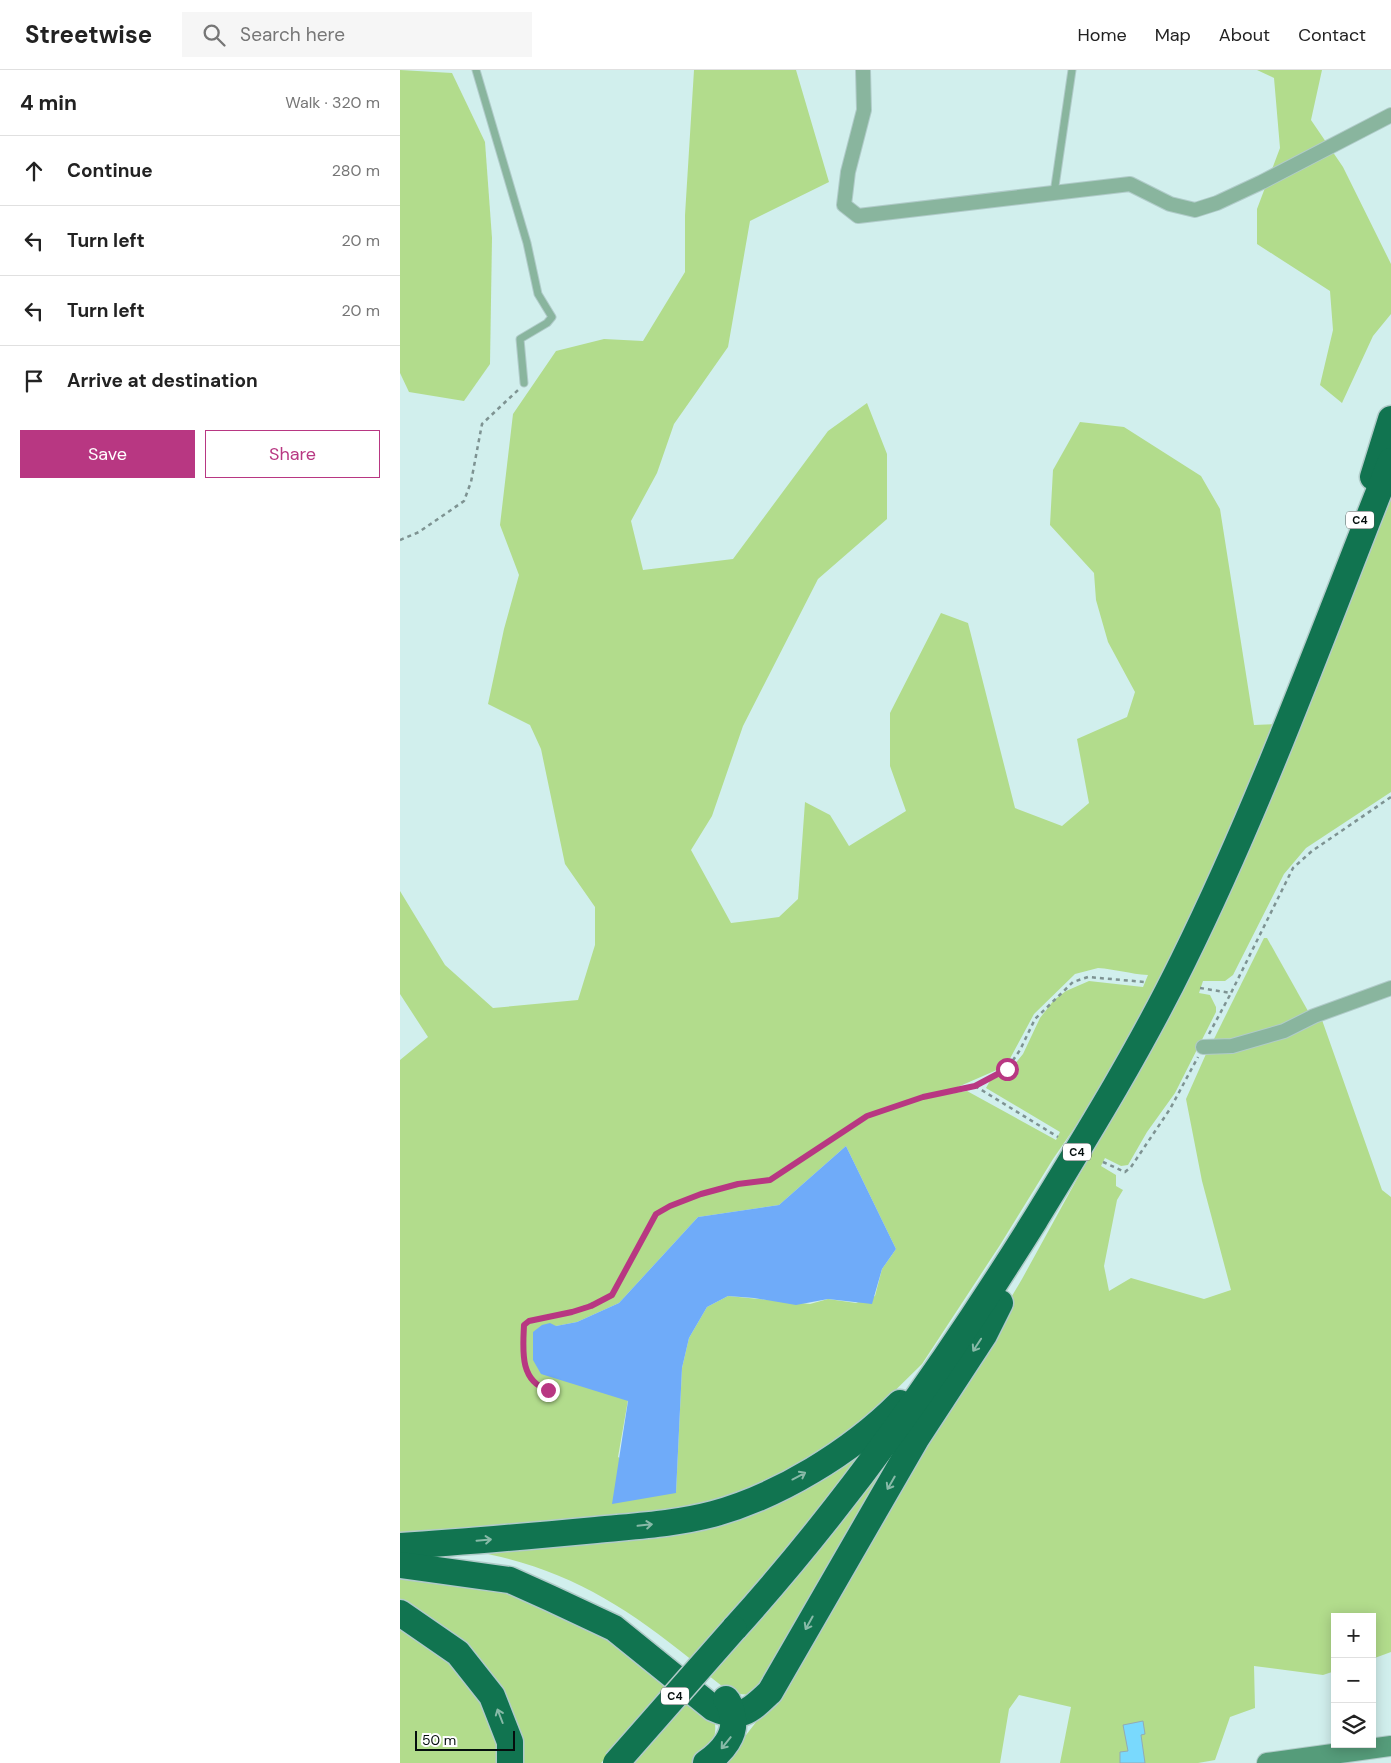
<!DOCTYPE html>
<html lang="en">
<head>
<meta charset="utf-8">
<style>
	:root { --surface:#fff; --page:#f6f6f6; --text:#222; --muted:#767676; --line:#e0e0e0; --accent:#b83782 }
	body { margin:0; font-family:"DM Sans",sans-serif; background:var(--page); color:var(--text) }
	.controls { position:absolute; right:15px; bottom:15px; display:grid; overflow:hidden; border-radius:0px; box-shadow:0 2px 12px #0003 }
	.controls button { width:45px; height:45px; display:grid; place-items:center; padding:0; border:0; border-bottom:1px solid var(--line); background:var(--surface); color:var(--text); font:25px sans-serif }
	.scale { position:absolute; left:15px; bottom:12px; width:100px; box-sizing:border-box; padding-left:5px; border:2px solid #050f0e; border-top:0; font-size:14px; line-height:18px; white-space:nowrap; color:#050f0e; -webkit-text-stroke:4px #fff; paint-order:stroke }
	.stop { position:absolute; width:15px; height:15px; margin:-11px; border:4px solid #b83782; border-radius:50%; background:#fff }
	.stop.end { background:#b83782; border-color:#fff; box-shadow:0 1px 5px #0008 }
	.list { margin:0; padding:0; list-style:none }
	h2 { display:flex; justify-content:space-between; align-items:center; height:65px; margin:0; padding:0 20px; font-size:21px }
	h2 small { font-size:16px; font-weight:400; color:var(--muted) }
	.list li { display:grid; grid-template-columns:32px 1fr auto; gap:15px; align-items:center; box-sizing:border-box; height:70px; padding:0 20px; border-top:1px solid var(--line) }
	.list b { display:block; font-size:19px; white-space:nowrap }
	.list em { font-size:16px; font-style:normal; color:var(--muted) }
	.actions { display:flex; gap:10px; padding:15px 20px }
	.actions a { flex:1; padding:11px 0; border:1px solid var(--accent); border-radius:0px; text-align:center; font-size:18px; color:var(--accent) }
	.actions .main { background:var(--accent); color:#fff }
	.icon { flex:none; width:28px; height:28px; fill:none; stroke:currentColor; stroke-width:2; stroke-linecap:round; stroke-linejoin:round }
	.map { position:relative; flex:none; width:991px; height:1693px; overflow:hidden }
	header { display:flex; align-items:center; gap:30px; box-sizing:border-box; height:70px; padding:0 25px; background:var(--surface); border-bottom:1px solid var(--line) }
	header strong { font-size:24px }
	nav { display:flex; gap:28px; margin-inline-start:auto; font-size:18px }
	.search { width:350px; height:45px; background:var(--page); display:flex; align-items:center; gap:12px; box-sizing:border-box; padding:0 18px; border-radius:0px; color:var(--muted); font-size:19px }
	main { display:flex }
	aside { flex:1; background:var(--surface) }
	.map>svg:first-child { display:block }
	.green { fill:#b2dc8c; fill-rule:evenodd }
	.water { fill:#6fabf9 }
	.building { fill:#79d9fd; stroke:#92abb5 }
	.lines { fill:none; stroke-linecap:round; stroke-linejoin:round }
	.lane-casing { stroke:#b0cbc9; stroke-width:9 }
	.street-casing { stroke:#b0cbc9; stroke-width:16 }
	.secondary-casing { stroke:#b0cbc9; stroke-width:22 }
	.highway-casing { stroke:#b0cbc9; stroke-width:29 }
	.path { stroke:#7e9392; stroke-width:2.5; stroke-dasharray:4 4; stroke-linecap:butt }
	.lane { stroke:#89b59e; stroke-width:7 }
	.street { stroke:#89b59e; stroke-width:14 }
	.secondary { stroke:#559c7a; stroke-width:20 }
	.highway { stroke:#117450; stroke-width:26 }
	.highway-bridge-casing { stroke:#b0cbc9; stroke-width:29; stroke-linecap:butt }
	.highway-bridge { stroke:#117450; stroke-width:26 }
	.oneway { stroke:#88baa8 }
	.route { stroke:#b83782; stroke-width:6 }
	.labels { text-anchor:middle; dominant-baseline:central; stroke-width:4; stroke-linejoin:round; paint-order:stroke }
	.shield { fill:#fff; stroke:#505756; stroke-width:1 }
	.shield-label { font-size:11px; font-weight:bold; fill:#050f0e }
</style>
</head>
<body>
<header>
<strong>Streetwise</strong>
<div class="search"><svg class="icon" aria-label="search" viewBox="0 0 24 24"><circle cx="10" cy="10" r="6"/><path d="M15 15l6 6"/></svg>Search here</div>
<nav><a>Home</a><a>Map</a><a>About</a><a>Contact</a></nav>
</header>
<main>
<aside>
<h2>4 min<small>Walk · 320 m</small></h2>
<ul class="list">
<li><svg class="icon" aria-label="ahead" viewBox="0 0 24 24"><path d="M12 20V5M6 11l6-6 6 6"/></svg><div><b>Continue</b></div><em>280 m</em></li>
<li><svg class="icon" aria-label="left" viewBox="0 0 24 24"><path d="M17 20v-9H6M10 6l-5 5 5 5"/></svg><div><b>Turn left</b></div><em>20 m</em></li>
<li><svg class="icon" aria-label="left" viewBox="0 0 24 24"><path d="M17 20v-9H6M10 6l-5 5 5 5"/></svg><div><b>Turn left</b></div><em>20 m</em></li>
<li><svg class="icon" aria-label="arrive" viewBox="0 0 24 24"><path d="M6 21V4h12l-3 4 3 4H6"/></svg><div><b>Arrive at destination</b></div></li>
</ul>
<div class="actions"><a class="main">Save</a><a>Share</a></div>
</aside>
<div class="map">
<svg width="991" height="1693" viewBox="0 0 991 1693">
	<rect width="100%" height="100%" fill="#d1efed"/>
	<!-- green -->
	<g class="green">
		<polygon points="0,0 52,3 85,72 92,168 90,294 64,331 9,322 0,303"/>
		<path d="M294,0H396L429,112L350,151L328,277L274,354L257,403L231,451L243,500L333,489L428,361L467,333L487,384V449L418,509L343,656L312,746L291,780L331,853L379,847L398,829L405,732L430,745L449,776L506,741L490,696V643L541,543L568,553L615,738L662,756L689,733L677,669L727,647L735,622L708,572L696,530L694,503L650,455L653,400L680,352L724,357L801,406L820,439L854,655L878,654L780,873L697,1025L653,1089L600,1175L522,1294L458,1357L358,1419L284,1441L0,1468V990L28,967L0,924V821L45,895L93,938L178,930L195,875V837L165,794L141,679L130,655L88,634L104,559L119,505L100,455L113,344L156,281L204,269L243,271L285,202V145ZM698,898C715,899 730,904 748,905L743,917L689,911L666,921L654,930L640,948L623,984L608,1002L591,1009L586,1018L660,1062L656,1070L567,1021L537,1026L606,996L634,944L675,904ZM446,1076L496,1179L482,1199L475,1226L456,1233L428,1229L410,1234L328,1226L307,1237L289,1268L282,1298L276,1423L218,1387L228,1330L218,1327L156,1256L177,1252L219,1233L298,1147L379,1135Z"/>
		<polygon points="857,0 922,0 911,50 943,97 991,194 991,244 973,266 942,333 920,315 933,260 930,221 857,174 857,139 880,78 874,8"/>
		<polygon points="991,417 991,722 906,778 884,804 833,905 825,911 803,911 799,923 810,925 816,937 816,942 775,1023 747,1062 728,1095 721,1096 705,1088 701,1096 716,1105 716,1116 723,1120 717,1130 704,1196 709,1221 731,1208 804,1229 831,1220 802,1111 786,1029 806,984 922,950 982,1120 991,1127 991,1582 972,1589 972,1547 935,1547 935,1601 923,1605 854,1596 855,1638 830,1647 815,1690 798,1693 660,1693 671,1637 619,1625 609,1639 600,1693 316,1693 343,1669 373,1630 622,1209 764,951 866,734 910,635"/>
		<path d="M864,868H867L908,941V945C878,959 846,973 813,971Z"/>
		<path d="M485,1353L390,1479L293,1591C221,1533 165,1498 73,1481L286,1456Z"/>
		<path d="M503,1368L356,1624C334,1627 324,1618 308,1605Z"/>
		<polygon points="0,1501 99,1516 168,1541 274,1613 201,1693 119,1693 114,1662 0,1536"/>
		<polygon points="0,1553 72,1610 105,1693 0,1693"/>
		<path d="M290,1627C296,1631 304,1635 309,1641C323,1656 312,1687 293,1693C284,1693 242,1693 230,1693Z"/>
	</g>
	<!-- water -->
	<polygon class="water" points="446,1076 496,1179 482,1199 472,1234 428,1229 396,1235 354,1228 328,1226 307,1237 289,1268 282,1298 276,1423 212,1434 228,1331 141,1304 133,1290 133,1262 142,1255 150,1253 156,1256 177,1252 219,1233 298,1147 379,1135"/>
	<!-- building -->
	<polygon class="building" points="743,1651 745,1664 741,1665 745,1693 720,1693 720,1682 728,1681 723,1655"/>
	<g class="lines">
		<!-- lane casing -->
		<g class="lane-casing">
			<g id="lane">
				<polyline points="76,0 127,173 138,224 152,247 147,253 120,269 124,313"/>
				<polyline points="654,123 672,0"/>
			</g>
		</g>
		<!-- street casing -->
		<g class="street-casing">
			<g id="street">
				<polyline points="463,0 464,40 448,102 444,135 458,146 730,114 770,134 795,140 817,133 862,112 991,45"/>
				<polyline points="803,977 832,976 884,961 914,946 991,918"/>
			</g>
		</g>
		<!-- secondary casing -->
		<g class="secondary-casing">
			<polyline id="secondary" points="867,1693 991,1676"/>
		</g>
		<!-- highway casing -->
		<g class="highway-casing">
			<g id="highway">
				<polyline points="973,407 991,349"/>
				<path d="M0,1476C66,1472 131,1466 196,1460C235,1456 275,1454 313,1444C379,1426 451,1382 500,1333"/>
				<path d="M0,1495L110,1510L150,1528L214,1558L313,1638C341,1651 350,1641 370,1622L516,1369L584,1265L600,1233"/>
				<polyline points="0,1543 58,1583 92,1626 110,1672 110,1693"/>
				<path d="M334,1559C448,1433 545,1294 635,1150C687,1065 739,981 783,891C863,729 924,559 991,391"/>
				<path d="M306,1693C322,1682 338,1664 332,1644C331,1638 330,1633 326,1629"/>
			</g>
		</g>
		<!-- path -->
		<g class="path">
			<polyline points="0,470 19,462 64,431 71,412 82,354 118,320"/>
			<polyline points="800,918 831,923 893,798 912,781 991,727"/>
			<polyline points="809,964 831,923"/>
			<polyline points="575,1016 658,1067"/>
			<polyline points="703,1092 725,1102 731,1097 770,1039 798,987"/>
			<path d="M148,1320C119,1310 123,1280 124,1255L129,1251L172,1242L212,1225L256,1144L270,1136L301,1124L338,1114L370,1109L467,1046L523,1027L575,1016L607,999L620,980L635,949L673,912L688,907L745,912"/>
		</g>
		<!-- lane -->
		<use href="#lane" class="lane"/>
		<!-- street -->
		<use href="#street" class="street"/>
		<!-- secondary -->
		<use href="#secondary" class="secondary"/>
		<!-- highway -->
		<use href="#highway" class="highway"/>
		<!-- highway-bridge casing -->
		<g class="highway-bridge-casing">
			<polyline id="highway-bridge" points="216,1693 334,1559"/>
		</g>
		<!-- highway-bridge -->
		<use href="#highway-bridge" class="highway-bridge"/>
	</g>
	<!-- one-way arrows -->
	<defs><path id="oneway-shaft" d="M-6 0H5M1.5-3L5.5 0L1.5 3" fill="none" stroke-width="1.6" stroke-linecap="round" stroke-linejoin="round" transform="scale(1.25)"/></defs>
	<g class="oneway">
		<use href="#oneway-shaft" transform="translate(577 1275) rotate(123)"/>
		<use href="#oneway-shaft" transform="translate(399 1406) rotate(-28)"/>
		<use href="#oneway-shaft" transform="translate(491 1413) rotate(120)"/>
		<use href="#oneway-shaft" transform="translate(245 1455) rotate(-6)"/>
		<use href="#oneway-shaft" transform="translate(84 1470) rotate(-5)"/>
		<use href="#oneway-shaft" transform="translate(409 1553) rotate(119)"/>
		<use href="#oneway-shaft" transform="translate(100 1646) rotate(-111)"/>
		<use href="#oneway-shaft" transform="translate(326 1673) rotate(129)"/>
	</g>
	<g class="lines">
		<!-- route -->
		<path class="route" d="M148,1320C119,1311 123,1279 124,1255L129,1251L172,1242L191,1236L212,1225L256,1144L270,1136L301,1124L338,1114L370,1110L467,1046L523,1027L575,1016L607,999"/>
	</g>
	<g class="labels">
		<!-- shield labels -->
		<g class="shield">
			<rect x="946" y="441.5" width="28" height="17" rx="4"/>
			<rect x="663" y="1073.5" width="28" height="17" rx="4"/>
			<rect x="261" y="1617.5" width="28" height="17" rx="4"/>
		</g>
		<g class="shield-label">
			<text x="960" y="450">C4</text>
			<text x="677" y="1082">C4</text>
			<text x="275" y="1626">C4</text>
		</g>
	</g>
</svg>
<div class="controls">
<button>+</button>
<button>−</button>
<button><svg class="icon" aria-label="layers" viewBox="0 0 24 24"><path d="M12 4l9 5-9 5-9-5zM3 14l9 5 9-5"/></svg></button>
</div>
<div class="scale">50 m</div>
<div class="stop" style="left:607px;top:999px"></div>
<div class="stop end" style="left:148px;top:1320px"></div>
</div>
</main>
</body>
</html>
